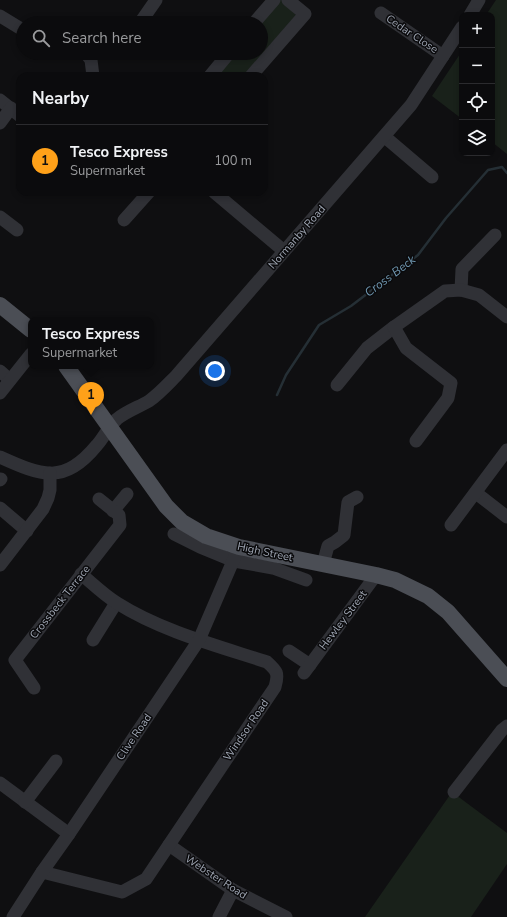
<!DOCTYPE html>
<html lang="en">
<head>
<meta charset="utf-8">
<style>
	:root { --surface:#0b0b0d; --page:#19191b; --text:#f1f3f6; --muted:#9a9b9d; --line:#2b2b2e; --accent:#ffa119 }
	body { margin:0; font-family:"Nunito Sans",sans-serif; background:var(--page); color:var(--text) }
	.controls { position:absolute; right:12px; top:12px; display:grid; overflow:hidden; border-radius:8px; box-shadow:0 2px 6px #0003 }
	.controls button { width:36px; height:36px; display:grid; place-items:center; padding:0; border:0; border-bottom:1px solid var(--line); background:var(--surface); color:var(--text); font:20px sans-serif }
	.you { position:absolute; left:215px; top:371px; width:14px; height:14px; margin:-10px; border:3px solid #fff; border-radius:50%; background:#1a73e8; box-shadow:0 0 0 6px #1a73e833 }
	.badge { display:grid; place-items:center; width:26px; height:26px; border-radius:50%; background:var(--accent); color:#111; font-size:13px; font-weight:700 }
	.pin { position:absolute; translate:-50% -33px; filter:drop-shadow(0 1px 2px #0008) }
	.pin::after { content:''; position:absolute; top:21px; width:14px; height:12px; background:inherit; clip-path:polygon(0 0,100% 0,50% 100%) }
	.popup { position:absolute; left:28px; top:317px; width:126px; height:52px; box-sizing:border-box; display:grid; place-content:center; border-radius:8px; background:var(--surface); filter:drop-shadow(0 1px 3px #0005); font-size:13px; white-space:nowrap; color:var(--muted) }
	.popup b { font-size:15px; color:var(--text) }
	.popup::after { content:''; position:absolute; left:50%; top:100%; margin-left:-8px; border:8px solid transparent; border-top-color:var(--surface) }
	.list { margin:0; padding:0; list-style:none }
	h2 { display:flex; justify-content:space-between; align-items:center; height:52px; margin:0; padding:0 16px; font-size:17px }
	h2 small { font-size:13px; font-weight:400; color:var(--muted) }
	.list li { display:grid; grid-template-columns:26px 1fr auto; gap:12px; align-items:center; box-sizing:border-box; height:72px; padding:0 16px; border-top:1px solid var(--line) }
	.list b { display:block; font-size:15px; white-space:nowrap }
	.list p { margin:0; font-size:13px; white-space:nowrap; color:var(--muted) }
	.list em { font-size:13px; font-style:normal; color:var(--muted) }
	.icon { flex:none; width:22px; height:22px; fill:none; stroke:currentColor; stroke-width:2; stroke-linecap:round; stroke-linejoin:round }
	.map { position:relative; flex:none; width:507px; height:917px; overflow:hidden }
	.search { position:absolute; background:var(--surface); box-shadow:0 2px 6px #0003; left:16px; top:16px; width:252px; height:44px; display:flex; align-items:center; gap:10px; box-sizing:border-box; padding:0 14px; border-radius:22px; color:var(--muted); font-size:15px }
	.panel { position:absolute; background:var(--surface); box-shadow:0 2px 6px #0003; left:16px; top:72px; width:252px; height:124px; border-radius:12px }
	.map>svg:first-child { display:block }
	.green { fill:#19211a }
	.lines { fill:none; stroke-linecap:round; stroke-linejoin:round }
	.stream { stroke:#252f35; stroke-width:2.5 }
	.minor { stroke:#303136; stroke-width:13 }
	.major { stroke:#4b4e55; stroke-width:16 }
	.labels { text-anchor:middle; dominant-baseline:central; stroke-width:3; stroke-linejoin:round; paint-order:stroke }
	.street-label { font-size:11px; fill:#9fa6b3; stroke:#0a0a0c }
	.water-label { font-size:12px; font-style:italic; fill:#7199b3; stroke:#0a0a0c }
</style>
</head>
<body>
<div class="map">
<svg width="507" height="917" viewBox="0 0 507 917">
	<rect width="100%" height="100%" fill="#0f0f11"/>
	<!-- green -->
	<g class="green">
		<polygon points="277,0 282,0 296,15 243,76 214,76 233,53 261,53 261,23"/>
		<polygon points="496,0 507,0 507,154 492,142 492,15 486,15"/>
		<polygon points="462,51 462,119 432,96"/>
		<polygon points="452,792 507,833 507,864 471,917 365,917"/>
	</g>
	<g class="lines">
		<!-- stream -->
		<polyline class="stream" points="277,395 286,375 319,325 351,306 418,255 446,218 488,170 502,167 507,173"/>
		<!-- minor -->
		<g class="minor">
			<polyline points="381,13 443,56"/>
			<polyline points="470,15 479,0"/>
			<polyline points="0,16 23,30"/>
			<polyline points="140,23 156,0"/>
			<polyline points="254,23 274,0"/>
			<polyline points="87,55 91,60 93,76"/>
			<polyline points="210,76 229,53"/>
			<polyline points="251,76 305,14 288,0"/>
			<polyline points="0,100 20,116"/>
			<polyline points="0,123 11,108"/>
			<polyline points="385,137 432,177"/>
			<polyline points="214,192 284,251"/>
			<polyline points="0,217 17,230"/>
			<polyline points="124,220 149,192"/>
			<polyline points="461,290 462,269 495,235"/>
			<polyline points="0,371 10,380"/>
			<polyline points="337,385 367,348 394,327"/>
			<polyline points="0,393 31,354"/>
			<polyline points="416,441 448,398 451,383 406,348 394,327 445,291 461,290 479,295 507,317"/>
			<path d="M0,457C42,476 64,485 97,445C104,437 109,426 117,419C127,411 139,407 149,401C159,394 168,384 176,376L411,105L462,27"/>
			<polyline points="0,480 1,479"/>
			<polyline points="476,493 507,517"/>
			<polyline points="0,508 27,531"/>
			<polyline points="113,511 127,494"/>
			<polyline points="451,525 507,450"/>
			<polyline points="174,534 200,547 234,561 273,568 306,580"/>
			<polyline points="323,564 328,546 335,542 344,535 348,502 357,497"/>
			<polyline points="0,565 43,509 48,498 50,490 50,473"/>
			<polyline points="93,640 116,603"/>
			<polyline points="289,651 310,665"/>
			<polyline points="304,673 376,575"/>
			<polyline points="34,688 15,660 120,525 119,515 99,499"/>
			<polyline points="0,783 69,834"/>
			<polyline points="454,792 502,730 507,726"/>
			<polyline points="25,802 56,761"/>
			<polyline points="169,845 233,890 286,917"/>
			<path d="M42,872L122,892L146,879L275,687C279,673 277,671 267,662C218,646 161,631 117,603C104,595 93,584 81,574"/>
			<polyline points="13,917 42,872 69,834 199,640 239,547"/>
			<polyline points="219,917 233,890"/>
		</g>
		<!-- major -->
		<g class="major">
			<polyline points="0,305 31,330"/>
			<polyline points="66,366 166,506 182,522 206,536 239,547 376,575 395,580 428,596 448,612 507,679"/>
		</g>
	</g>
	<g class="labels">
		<!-- street labels -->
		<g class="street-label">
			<text transform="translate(412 34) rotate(34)">Cedar Close</text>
			<text transform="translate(297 237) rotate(-49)">Normanby Road</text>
			<text transform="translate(265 552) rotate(12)">High Street</text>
			<text transform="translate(60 602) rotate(-52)">Crossbeck Terrace</text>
			<text transform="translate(343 620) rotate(-53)">Hewley Street</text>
			<text transform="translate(246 730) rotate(-56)">Windsor Road</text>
			<text transform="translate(134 737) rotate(-56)">Clive Road</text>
			<text transform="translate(216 877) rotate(33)">Webster Road</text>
		</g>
		<!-- water labels -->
		<g class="water-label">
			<text transform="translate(390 276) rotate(-37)">Cross Beck</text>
		</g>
	</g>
</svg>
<div class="controls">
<button>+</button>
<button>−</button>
<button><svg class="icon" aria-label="locate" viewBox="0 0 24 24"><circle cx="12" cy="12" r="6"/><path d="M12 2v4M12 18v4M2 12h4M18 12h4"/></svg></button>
<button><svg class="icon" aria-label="layers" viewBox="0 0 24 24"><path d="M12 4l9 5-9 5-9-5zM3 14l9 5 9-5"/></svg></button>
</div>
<div class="you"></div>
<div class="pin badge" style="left:91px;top:415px">1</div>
<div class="popup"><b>Tesco Express</b>Supermarket</div>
<div class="search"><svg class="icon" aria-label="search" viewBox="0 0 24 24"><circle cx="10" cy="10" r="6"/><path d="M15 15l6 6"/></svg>Search here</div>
<section class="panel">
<h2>Nearby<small></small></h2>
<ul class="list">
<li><span class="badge">1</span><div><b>Tesco Express</b><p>Supermarket</p></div><em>100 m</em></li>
</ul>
</section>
</div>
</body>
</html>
